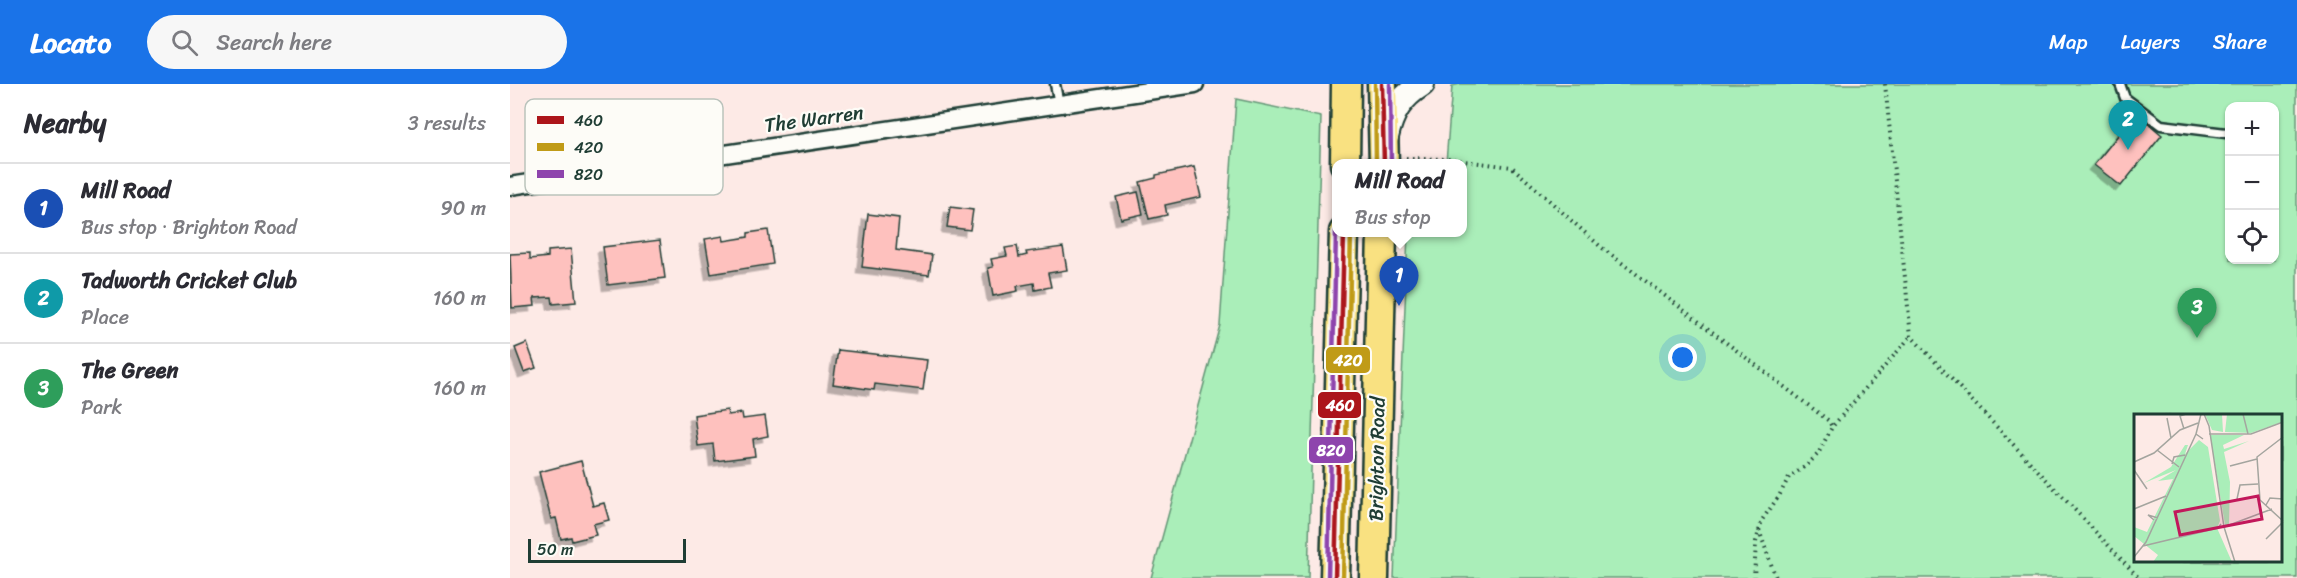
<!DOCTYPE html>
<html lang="en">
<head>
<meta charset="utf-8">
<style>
	:root { --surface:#fff; --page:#f7f7f7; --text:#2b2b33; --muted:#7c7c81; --line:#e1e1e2; --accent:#1a73e8 }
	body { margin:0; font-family:Sriracha,sans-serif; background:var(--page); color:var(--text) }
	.controls { position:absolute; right:18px; top:18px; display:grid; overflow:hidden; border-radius:12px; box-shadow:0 2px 4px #0004 }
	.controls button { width:54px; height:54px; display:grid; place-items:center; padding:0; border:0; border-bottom:2px solid var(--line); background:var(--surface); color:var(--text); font:30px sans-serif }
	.scale { position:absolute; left:18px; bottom:15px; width:158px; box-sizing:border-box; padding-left:6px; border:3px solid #1f3d34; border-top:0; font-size:16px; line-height:21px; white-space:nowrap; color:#1f3d34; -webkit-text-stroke:4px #fdfcf7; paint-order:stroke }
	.you { position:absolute; left:1173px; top:274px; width:21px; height:21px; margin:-15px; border:4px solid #fff; border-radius:50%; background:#1a73e8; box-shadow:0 0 0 9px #1a73e833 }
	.badge { display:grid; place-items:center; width:39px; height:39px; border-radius:50%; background:var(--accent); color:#fff; font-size:20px; font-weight:700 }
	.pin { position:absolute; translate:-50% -50px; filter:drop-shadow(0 2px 3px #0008) }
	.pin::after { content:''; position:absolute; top:32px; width:21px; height:18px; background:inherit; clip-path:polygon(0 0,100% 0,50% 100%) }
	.popup { position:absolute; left:822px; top:75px; width:135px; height:78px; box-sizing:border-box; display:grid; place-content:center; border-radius:12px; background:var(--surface); filter:drop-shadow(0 2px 4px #0005); font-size:20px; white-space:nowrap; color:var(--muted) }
	.popup b { font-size:22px; color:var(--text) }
	.popup::after { content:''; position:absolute; left:50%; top:100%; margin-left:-12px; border:12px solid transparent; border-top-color:var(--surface) }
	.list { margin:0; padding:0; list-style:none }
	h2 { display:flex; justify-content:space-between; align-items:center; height:78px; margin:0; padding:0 24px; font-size:26px }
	h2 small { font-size:20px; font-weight:400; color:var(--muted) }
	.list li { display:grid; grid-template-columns:39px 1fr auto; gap:18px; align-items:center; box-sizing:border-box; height:90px; padding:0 24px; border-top:2px solid var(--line) }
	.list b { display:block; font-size:22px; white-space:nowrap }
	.list p { margin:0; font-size:20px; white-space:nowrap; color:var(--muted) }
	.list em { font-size:20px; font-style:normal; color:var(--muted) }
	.icon { flex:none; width:33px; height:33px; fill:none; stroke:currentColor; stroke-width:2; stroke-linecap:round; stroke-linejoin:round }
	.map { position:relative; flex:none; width:1787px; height:494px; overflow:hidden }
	header { display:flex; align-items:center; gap:36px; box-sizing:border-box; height:84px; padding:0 30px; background:var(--accent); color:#fff }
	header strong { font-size:28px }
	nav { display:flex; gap:33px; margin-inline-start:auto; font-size:21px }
	.search { width:420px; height:54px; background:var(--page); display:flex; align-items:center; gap:15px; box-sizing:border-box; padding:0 21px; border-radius:33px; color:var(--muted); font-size:22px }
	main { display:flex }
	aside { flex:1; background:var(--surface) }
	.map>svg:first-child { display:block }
	.green { fill:#aaeeb9; stroke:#649676; stroke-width:1.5; fill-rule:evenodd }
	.building { fill:#fec1be; stroke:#1f3d34; stroke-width:1.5; filter:url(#shadow) }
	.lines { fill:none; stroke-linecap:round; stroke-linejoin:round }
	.service-casing { stroke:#1f3d34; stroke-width:13 }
	.minor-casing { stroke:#1f3d34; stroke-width:21 }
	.secondary-casing { stroke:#1f3d34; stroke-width:28 }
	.trunk-casing { stroke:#1f3d34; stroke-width:33 }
	.path { stroke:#1f3d34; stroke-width:4; stroke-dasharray:1.5 4.5; stroke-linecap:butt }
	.service { stroke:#fdfcf7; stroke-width:8 }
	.minor { stroke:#fdfcf7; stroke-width:16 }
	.secondary { stroke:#fdfcf7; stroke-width:24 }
	.trunk { stroke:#f9e181; stroke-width:28 }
	.bus-1-casing { stroke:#fdfcf7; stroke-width:9 }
	.bus-2-casing { stroke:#fdfcf7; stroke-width:9 }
	.bus-3-casing { stroke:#fdfcf7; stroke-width:9 }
	.bus-1 { stroke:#ac151a; stroke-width:4.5 }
	.bus-2 { stroke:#c09b17; stroke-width:4.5 }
	.bus-3 { stroke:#8e44ad; stroke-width:4.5 }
	.labels { text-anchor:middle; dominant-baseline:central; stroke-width:4.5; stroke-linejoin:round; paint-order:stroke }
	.street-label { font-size:20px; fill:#1f3d34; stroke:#fdfcf7 }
	.inset-road { fill:none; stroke:#a4a59f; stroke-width:1.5 }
	.view { fill:#c2185b; fill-opacity:0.15; stroke:#c2185b; stroke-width:3 }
	.inset-edge { fill:none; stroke:#1f3d34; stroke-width:3 }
	.key { fill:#fdfcf7; stroke:#bac3bc; stroke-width:1.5 }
	.key-label { font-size:16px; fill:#1f3d34 }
	.line-badge { stroke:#fdfcf7; stroke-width:2 }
	.badge-label { font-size:16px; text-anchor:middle; font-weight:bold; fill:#fff }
</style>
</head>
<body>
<header>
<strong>Locato</strong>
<div class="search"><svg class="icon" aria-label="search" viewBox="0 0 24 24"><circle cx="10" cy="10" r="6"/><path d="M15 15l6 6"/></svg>Search here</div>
<nav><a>Map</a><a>Layers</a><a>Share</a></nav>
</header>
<main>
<aside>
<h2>Nearby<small>3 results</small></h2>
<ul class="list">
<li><span class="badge" style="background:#1a4fb4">1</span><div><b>Mill Road</b><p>Bus stop · Brighton Road</p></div><em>90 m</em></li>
<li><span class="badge" style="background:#0f9aa8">2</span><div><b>Tadworth Cricket Club</b><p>Place</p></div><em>160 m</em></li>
<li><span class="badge" style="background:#2e9e5b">3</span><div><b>The Green</b><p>Park</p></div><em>160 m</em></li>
</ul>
</aside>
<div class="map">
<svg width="1787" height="494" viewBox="0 0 1787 494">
	<defs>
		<filter id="shadow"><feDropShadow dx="-5.5" dy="5.5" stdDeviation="0" flood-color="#0004"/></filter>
	</defs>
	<rect width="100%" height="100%" fill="#fdeae6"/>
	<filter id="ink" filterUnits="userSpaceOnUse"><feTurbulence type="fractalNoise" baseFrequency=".0167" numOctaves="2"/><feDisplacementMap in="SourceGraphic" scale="12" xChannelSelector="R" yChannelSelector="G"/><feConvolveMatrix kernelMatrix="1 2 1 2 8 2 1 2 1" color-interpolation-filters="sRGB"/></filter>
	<g filter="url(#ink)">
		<!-- green -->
		<g class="green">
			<path d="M950,0H1787V494H884L898,149L952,148V80L936,79L942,2ZM1720,22H1764V176H1720ZM1625,332H1770V478H1625Z"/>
			<polygon points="726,15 811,33 798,494 641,494 710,241"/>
		</g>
		<!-- building -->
		<g class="building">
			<polygon points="1626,29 1652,51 1611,102 1584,81"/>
			<polygon points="684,83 691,113 655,121 657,131 639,135 630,98 646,94 646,91"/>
			<polygon points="628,108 633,130 611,135 606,113"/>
			<polygon points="440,123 463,126 460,146 437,143"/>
			<polygon points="358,130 389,134 386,166 422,171 419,191 352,183"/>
			<polygon points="258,146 263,180 201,190 195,155 213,152 214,157 238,153 238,149"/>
			<polygon points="150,156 155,194 98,201 93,163"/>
			<polygon points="507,162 509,173 517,171 516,168 553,163 557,186 538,189 541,203 525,206 524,199 507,202 508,207 483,212 478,184 483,183 481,175 497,172 495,164"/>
			<polygon points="61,165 66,218 43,220 42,213 24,214 25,222 2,224 0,170 20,169 20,175 38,173 38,167"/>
			<polygon points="17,259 26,284 14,288 5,264"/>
			<polygon points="328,266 417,276 413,306 365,300 364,306 323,300"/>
			<polygon points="217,326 218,331 232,329 233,335 255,332 258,352 243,355 245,372 205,377 203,360 188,362 184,331"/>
			<polygon points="71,377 83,422 94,419 99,436 83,440 86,451 62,457 61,453 51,455 46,434 41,435 29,388"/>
		</g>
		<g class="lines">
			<!-- service casing -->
			<g class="service-casing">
				<g id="service">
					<polyline points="545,0 549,20"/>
					<polyline points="1610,0 1615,14 1651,41 1716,49"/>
				</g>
			</g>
			<!-- minor casing -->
			<g class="minor-casing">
				<polyline id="minor" points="0,102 685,0"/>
			</g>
			<!-- secondary casing -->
			<g class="secondary-casing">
				<path id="secondary" d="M876,53C881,29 891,13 912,0"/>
			</g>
			<!-- trunk casing -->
			<g class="trunk-casing">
				<g id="trunk">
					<polyline points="872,0 874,80"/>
					<polyline points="835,80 836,0"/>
					<polyline points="825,494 834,148"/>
					<polyline points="864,494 872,148"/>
				</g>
			</g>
			<!-- path -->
			<g class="path">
				<polyline points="1375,0 1401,252 1629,494"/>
				<polyline points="896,74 938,75 1002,83 1091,163 1319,337 1322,343"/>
				<polyline points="1249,446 1266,494"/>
				<polyline points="1244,494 1246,458 1252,436 1269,412 1279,393 1297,381 1308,370 1322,343 1401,252"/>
			</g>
			<!-- service -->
			<use href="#service" class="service"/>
			<!-- minor -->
			<use href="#minor" class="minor"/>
			<!-- secondary -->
			<use href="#secondary" class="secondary"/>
			<!-- trunk -->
			<use href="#trunk" class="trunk"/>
			<!-- bus-1 casing -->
			<g class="bus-1-casing">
				<g id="bus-1">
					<polyline points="872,0 874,80"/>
					<polyline points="825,494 834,148"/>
				</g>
			</g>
			<!-- bus-2 casing -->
			<g class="bus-2-casing">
				<g id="bus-2">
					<polyline points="865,0 866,80"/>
					<polyline points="833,494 841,148"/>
				</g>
			</g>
			<!-- bus-3 casing -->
			<g class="bus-3-casing">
				<g id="bus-3">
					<polyline points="880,0 881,80"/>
					<polyline points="818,494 826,148"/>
				</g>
			</g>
			<!-- bus-1 -->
			<use href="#bus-1" class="bus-1"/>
			<!-- bus-2 -->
			<use href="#bus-2" class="bus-2"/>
			<!-- bus-3 -->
			<use href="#bus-3" class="bus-3"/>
		</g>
	</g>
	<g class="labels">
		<!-- street labels -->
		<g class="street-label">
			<text transform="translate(304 35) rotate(-8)">The Warren</text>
			<text transform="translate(867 375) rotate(-89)">Brighton Road</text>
		</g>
	</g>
	<!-- overview -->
	<g transform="translate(1624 330)">
		<rect width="148" height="148" fill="#fdeae6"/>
		<path d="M71,0H88L89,18L78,16ZM93,0H148V8L117,19L91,18ZM76,21H110L89,31L90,35L115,27L90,38L96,68L95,111H91ZM65,26L74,33L86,107L83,114L98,148H19L24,141L0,122V113L13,118L39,65L24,67L42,56L10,69L37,53L51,31H54L51,40Z" fill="#aaeeb9"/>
		<path class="inset-road" d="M67,0L62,20L69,25M70,0L75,12L90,113L101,148M109,0L114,20M33,4L37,24M50,15L46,2L52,0M75,20H117L149,8M149,23L123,43L126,86L149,107M23,36L45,53M0,48L20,39L46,16L64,9M38,50L40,43L51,41M96,52L123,45M0,56L13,75M103,85L106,71L124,70M132,91L136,84L149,85M0,95L32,82M20,106L14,101L24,104M90,113L138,95M132,125L149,108M9,132L84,114L87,110M0,143L12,128L62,20"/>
		<path class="view" d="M124,82L128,105L46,121L41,98Z"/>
		<rect width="148" height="148" class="inset-edge"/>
	</g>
	<!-- legend -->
	<rect x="15" y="15" width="198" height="96" rx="9" class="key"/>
	<rect x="27" y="32" width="27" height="8" fill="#ac151a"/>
	<rect x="27" y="59" width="27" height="8" fill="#c09b17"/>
	<rect x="27" y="86" width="27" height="8" fill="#8e44ad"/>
	<g class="key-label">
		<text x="64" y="42">460</text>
		<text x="64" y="69">420</text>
		<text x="64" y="96">820</text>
	</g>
	<g class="line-badge">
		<rect x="815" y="262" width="46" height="28" rx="6" fill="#c09b17"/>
		<rect x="807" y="307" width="45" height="28" rx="6" fill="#ac151a"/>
		<rect x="798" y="352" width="46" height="28" rx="6" fill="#8e44ad"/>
	</g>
	<g class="badge-label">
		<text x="838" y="282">420</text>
		<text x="830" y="327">460</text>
		<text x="821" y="372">820</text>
	</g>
</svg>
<div class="controls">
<button>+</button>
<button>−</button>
<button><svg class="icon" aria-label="locate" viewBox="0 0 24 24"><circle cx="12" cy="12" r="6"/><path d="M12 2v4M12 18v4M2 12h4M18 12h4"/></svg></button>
</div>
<div class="scale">50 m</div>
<div class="you"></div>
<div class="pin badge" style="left:889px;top:222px;background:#1a4fb4">1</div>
<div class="popup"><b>Mill Road</b>Bus stop</div>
<div class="pin badge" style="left:1618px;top:66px;background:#0f9aa8">2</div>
<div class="pin badge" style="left:1687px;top:254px;background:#2e9e5b">3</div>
</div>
</main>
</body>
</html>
